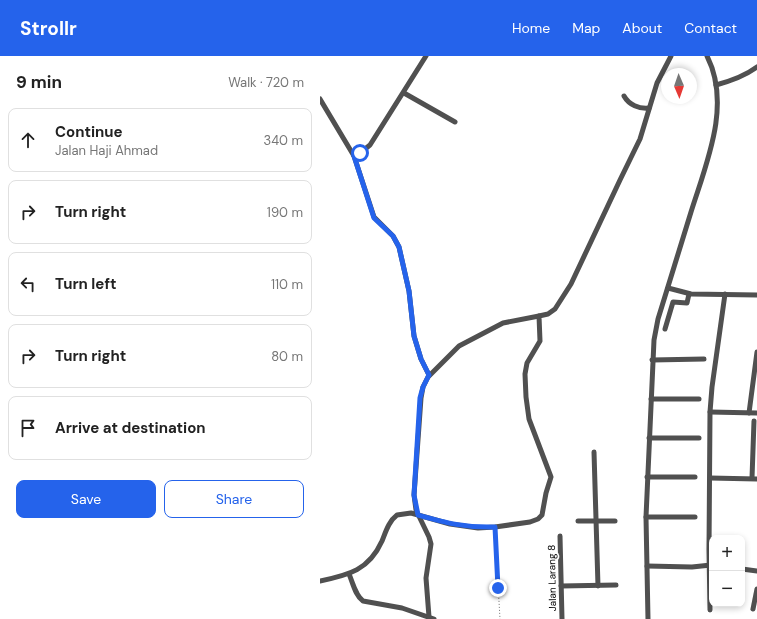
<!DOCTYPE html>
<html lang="en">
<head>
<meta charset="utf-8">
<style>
	:root { --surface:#fff; --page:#f6f6f6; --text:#222; --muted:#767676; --line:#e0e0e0; --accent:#2563eb }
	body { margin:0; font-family:"DM Sans",sans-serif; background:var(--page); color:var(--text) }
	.controls { position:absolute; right:12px; bottom:12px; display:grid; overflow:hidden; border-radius:8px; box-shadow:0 2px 6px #0003 }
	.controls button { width:36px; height:36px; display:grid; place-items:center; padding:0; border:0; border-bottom:1px solid var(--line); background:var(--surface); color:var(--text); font:20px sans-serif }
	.compass { position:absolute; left:341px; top:12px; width:36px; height:36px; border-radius:50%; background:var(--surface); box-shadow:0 2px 6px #0003; rotate:178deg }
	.stop { position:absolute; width:12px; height:12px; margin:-9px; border:3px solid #2563eb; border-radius:50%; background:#fff }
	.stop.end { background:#2563eb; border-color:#fff; box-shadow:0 1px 4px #0008 }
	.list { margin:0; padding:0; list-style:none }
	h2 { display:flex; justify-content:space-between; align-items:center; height:52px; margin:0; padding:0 16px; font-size:17px }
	h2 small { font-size:13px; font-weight:400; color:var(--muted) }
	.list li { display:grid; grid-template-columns:26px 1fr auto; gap:12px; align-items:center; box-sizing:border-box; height:64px; margin:0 8px 8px; padding:0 8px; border:1px solid var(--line); border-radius:8px }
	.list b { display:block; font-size:15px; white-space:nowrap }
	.list p { margin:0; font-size:13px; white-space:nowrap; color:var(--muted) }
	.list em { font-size:13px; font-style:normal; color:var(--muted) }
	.actions { display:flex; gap:8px; padding:12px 16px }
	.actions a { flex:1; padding:9px 0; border:1px solid var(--accent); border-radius:8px; text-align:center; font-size:14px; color:var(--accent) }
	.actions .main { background:var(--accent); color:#fff }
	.icon { flex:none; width:22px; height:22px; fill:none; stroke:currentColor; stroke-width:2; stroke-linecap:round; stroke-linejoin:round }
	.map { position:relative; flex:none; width:437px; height:563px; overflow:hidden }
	header { display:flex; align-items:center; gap:24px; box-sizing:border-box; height:56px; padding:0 20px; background:var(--accent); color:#fff }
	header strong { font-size:19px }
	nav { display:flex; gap:22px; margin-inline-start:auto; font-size:14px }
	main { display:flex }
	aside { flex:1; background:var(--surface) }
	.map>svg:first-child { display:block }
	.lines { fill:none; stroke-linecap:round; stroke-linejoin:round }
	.path { stroke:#727272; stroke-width:1; stroke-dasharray:1 2; stroke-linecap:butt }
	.minor { stroke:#505050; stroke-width:5 }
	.route { stroke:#2563eb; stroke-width:5 }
	.labels { text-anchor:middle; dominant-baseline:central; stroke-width:3.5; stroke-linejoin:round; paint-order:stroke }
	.street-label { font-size:10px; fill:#000; stroke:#fff }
</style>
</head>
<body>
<header>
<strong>Strollr</strong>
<nav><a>Home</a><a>Map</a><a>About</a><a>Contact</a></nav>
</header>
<main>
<aside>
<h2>9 min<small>Walk · 720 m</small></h2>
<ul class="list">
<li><svg class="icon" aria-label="ahead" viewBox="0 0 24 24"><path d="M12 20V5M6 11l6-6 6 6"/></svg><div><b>Continue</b><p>Jalan Haji Ahmad</p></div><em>340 m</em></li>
<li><svg class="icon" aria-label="right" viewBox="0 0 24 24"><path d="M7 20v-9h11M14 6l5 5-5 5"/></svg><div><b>Turn right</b></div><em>190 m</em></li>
<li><svg class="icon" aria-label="left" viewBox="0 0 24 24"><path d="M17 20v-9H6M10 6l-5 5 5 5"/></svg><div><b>Turn left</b></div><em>110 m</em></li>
<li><svg class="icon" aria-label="right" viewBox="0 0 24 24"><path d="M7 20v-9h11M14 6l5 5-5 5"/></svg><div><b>Turn right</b></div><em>80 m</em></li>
<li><svg class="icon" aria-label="arrive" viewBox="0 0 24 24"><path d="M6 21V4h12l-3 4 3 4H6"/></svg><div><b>Arrive at destination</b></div></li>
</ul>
<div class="actions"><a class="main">Save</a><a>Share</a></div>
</aside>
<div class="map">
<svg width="437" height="563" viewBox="0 0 437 563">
	<rect width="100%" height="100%" fill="#fff"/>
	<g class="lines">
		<!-- path -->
		<polyline class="path" points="175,476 180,563"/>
		<!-- minor -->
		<g class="minor">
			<path d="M396,29C411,25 425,20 437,11"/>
			<polyline points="84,37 135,66"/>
			<path d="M304,40C309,49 319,53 329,52"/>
			<polyline points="0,43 34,100 54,161 73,180 79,191 89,235 94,280 101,303 109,319"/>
			<polyline points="34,100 40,97 50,89 106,0"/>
			<polyline points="348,232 371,238 437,239"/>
			<polyline points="345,273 353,246 367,247 369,238"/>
			<polyline points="332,304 384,303"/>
			<polyline points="331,343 379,343"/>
			<polyline points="390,356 437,357"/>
			<polyline points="429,357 437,296"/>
			<polyline points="329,382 379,382"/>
			<polyline points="274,396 278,530"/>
			<polyline points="327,421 375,421"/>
			<polyline points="390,422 437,423"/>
			<polyline points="432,422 434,365"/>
			<polyline points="326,461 375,461"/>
			<polyline points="258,465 295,465"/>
			<polyline points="240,480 242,563"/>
			<polyline points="327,510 372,511 391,509"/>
			<polyline points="422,513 437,515"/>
			<path d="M29,518C33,527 35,539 43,545L82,552L114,563"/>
			<path d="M0,525C29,519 49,514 62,485C66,475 69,465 77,459L91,457L130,468L158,472L175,471L210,466L218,463L222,459L226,437L231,421L209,363L206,341L205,318L207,307L220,285L219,260L228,258L235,253L251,228L300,124L320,83L337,27L351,0"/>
			<polyline points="241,530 296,529"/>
			<polyline points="433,553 437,533"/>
			<polyline points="390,554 389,494 390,356 392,331 405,238"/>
			<polyline points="109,561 106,522 111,488 109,481 96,454 94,439 101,342 103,331 108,321 139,290 183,267 219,260"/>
			<path d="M328,563L326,461L334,284L338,263C349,227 360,192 371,156C386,108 412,49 387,0"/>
		</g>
	</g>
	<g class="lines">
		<!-- route -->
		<path class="route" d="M40,97L34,100L54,162L73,180L79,191L89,235L94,280L101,303L109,319L103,331L100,342L94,439L98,459C127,467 145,472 175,471L178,532"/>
	</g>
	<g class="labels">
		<!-- street labels -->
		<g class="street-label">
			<text transform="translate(232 522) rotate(-91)">Jalan Larang 8</text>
		</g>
	</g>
</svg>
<div class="controls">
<button>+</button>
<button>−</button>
</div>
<svg class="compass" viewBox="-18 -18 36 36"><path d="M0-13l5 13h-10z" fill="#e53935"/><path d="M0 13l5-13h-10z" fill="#767676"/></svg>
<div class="stop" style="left:40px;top:97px"></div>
<div class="stop end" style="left:178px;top:532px"></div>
</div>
</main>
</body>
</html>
